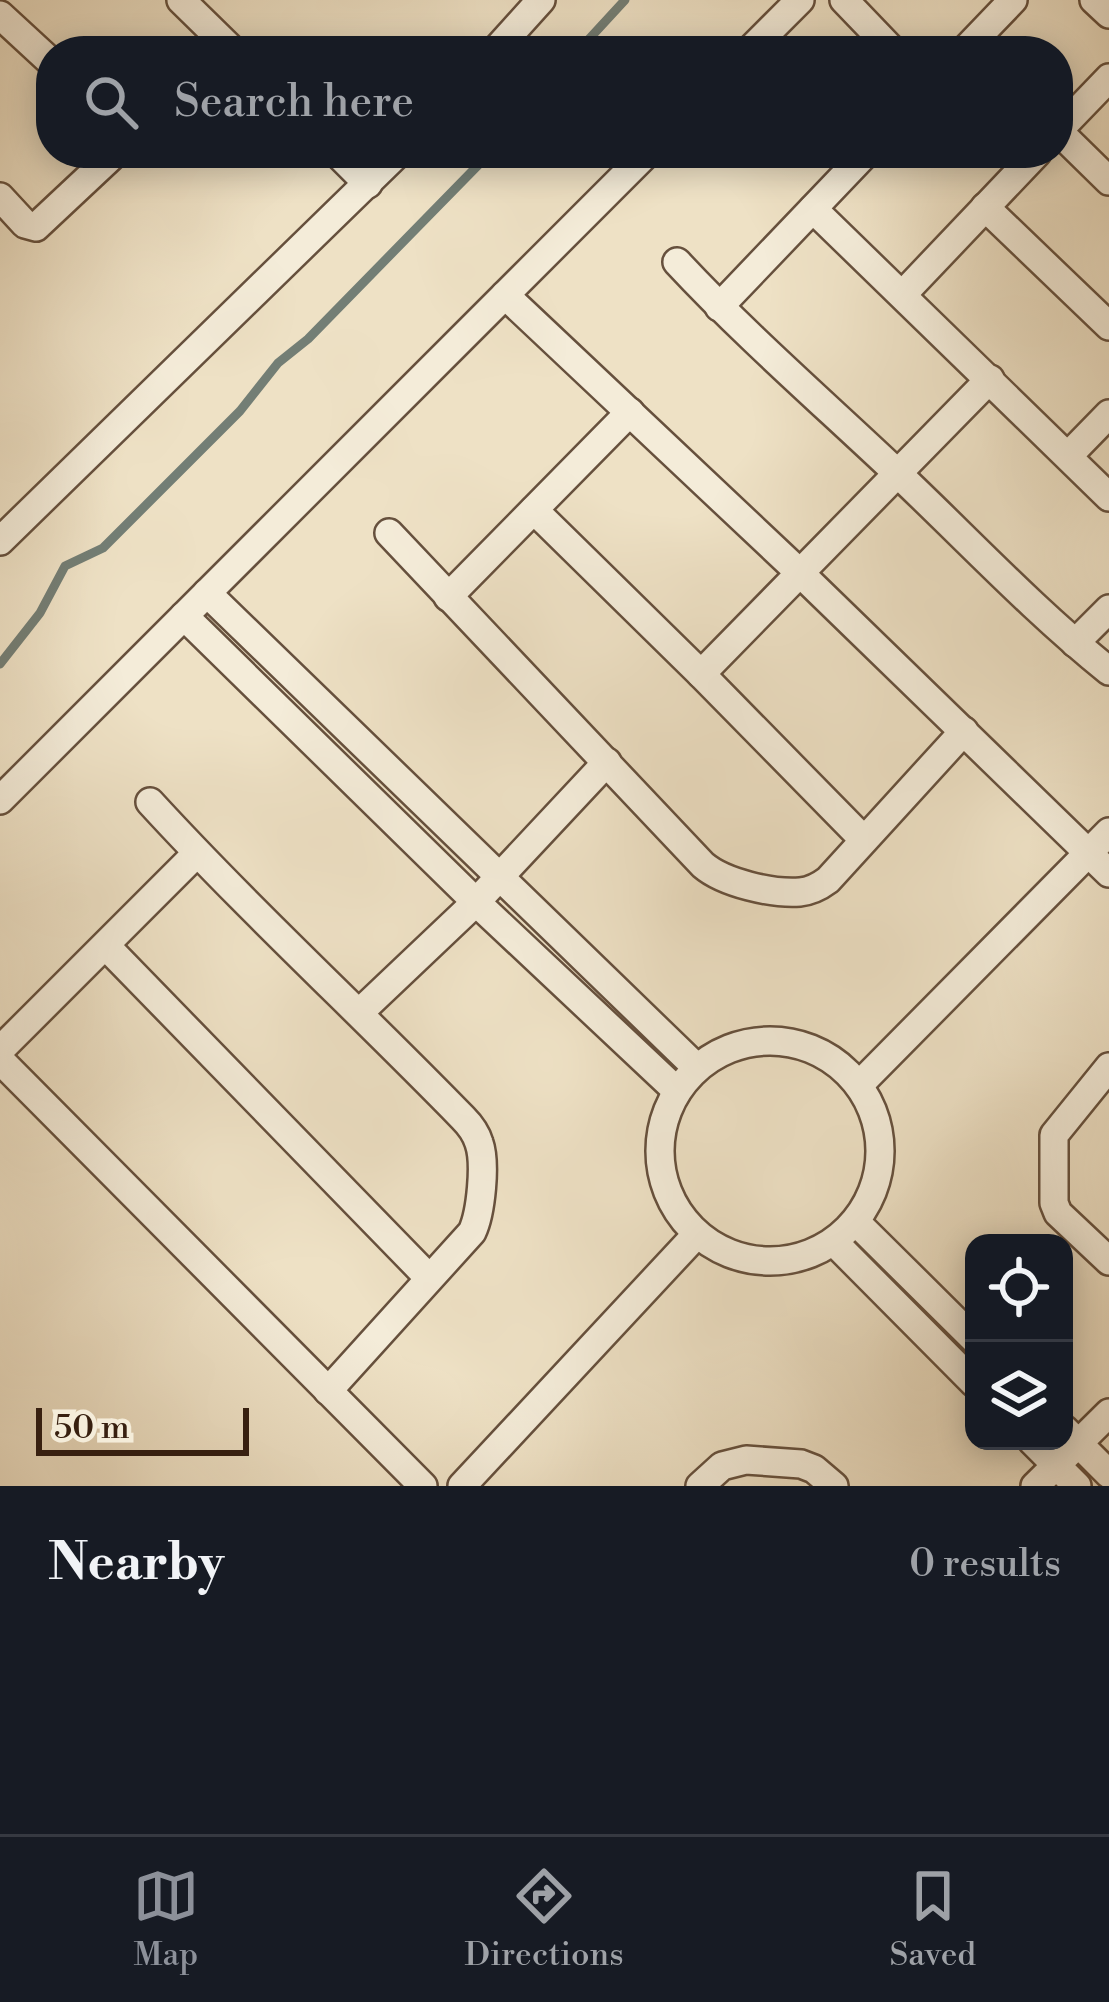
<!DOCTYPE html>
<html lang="en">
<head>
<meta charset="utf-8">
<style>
	:root { --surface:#171b24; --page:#20242c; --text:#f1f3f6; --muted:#9ea1a6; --line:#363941; --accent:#8c9099 }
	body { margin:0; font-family:"Libre Bodoni",serif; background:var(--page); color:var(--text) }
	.controls { position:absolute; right:36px; bottom:36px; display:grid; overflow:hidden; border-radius:24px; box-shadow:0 6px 30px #0003 }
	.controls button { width:108px; height:108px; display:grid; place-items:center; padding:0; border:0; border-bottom:3px solid var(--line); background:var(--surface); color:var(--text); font:60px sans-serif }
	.scale { position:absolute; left:36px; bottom:30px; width:213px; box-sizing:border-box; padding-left:12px; border:6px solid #382010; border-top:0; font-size:33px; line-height:42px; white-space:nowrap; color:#382010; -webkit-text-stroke:9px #f4ecd9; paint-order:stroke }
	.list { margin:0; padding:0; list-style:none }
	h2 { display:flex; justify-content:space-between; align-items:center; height:156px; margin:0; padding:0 48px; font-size:51px }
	h2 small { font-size:39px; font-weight:400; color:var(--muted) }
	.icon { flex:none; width:66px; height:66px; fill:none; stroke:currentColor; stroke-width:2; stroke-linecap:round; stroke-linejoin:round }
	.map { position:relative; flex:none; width:1109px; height:1486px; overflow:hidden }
	.search { position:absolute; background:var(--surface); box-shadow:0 6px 30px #0003; left:36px; right:36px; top:36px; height:132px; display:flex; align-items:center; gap:30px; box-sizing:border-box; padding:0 42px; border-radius:48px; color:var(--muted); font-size:45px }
	.sheet { height:348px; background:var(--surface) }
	nav { display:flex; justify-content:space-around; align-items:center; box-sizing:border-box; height:168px; border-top:3px solid var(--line); background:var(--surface); font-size:33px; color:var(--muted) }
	nav a { display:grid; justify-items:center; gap:6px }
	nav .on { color:var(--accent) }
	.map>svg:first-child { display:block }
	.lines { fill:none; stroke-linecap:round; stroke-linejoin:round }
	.stream { stroke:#737e75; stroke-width:9 }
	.street-casing { stroke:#66503d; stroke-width:32 }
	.street { stroke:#f4ecd9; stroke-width:27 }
</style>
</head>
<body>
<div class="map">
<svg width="1109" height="1486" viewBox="0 0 1109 1486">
	<rect width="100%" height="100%" fill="#eee1c5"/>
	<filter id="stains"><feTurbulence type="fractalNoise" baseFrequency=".00167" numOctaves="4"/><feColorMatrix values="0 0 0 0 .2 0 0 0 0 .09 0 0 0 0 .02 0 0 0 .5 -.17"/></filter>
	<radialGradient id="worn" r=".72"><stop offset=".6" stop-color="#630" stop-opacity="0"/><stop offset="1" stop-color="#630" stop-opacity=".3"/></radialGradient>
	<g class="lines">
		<!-- stream -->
		<g class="stream">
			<polyline points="578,51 625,0"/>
			<polyline points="0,664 40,613 65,566 103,548 240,411 278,363 308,339 490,153"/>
		</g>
		<!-- street casing -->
		<g class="street-casing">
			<g id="street">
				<polyline points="181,0 233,51"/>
				<polyline points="844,0 893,51"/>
				<polyline points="1094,0 1109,14"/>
				<polyline points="0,15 51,62"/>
				<polyline points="495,51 541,0"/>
				<polyline points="749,51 800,0"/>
				<polyline points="964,51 1013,0"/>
				<polyline points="1058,131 1109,78"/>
				<polyline points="1058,131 1109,181"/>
				<polyline points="337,153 368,184"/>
				<polyline points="0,197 25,224 36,227 115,153"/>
				<polyline points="985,207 1109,326"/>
				<polyline points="813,209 1109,497"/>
				<path d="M677,262C746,336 822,402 895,471C966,538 1033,610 1109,671"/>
				<polyline points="903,294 1037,153"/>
				<polyline points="505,295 800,573 1109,873"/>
				<polyline points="719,307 866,153"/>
				<polyline points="1069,455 1109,414"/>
				<polyline points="534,510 701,674 863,839"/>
				<path d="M389,533L703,865C724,883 772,894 800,892C811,891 820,886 828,880L964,731"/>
				<polyline points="0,541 398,153"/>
				<polyline points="207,593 696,1067"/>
				<polyline points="448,597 630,412"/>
				<polyline points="184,616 476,902 676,1090"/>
				<polyline points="1075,643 1109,609"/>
				<polyline points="701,674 990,379"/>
				<polyline points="0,800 647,153"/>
				<path d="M150,802C250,911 360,1012 463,1118C470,1125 476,1133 479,1143C486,1163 481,1213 472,1232L328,1391"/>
				<polyline points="106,946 429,1278"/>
				<polyline points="360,1012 476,902 607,762"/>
				<circle cx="770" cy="1151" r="110"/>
				<polyline points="0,1050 197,853"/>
				<polyline points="0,1060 423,1486"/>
				<polyline points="1109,1067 1054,1135 1054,1203 1058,1213 1109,1261"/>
				<polyline points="860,1084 1109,832"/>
				<polyline points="856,1222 974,1339"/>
				<polyline points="834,1242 974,1383"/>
				<polyline points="1064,1429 1109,1474"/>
				<polyline points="1032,1441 1077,1486"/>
				<polyline points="462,1486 697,1234"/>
				<polyline points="700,1486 722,1466 746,1460 801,1464 814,1469 834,1486"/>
				<polyline points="1035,1486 1109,1413"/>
			</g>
		</g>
		<!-- street -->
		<use href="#street" class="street"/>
	</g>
	<rect width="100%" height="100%" filter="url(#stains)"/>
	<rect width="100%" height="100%" fill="url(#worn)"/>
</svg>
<div class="controls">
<button><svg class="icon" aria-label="locate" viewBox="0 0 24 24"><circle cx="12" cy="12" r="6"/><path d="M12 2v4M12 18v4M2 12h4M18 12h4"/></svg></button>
<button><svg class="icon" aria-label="layers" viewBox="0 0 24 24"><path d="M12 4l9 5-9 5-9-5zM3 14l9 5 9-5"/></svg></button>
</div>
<div class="scale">50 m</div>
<div class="search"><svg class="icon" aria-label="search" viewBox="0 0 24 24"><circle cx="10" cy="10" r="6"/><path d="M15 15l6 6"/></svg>Search here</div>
</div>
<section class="sheet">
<h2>Nearby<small>0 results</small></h2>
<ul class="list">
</ul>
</section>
<nav>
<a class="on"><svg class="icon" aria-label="map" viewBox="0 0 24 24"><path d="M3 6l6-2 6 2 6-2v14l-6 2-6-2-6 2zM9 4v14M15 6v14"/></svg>Map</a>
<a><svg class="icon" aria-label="directions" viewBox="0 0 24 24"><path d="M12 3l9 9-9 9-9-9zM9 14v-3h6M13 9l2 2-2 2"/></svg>Directions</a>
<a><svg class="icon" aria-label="saved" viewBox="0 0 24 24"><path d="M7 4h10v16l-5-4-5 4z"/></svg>Saved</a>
</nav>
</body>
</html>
